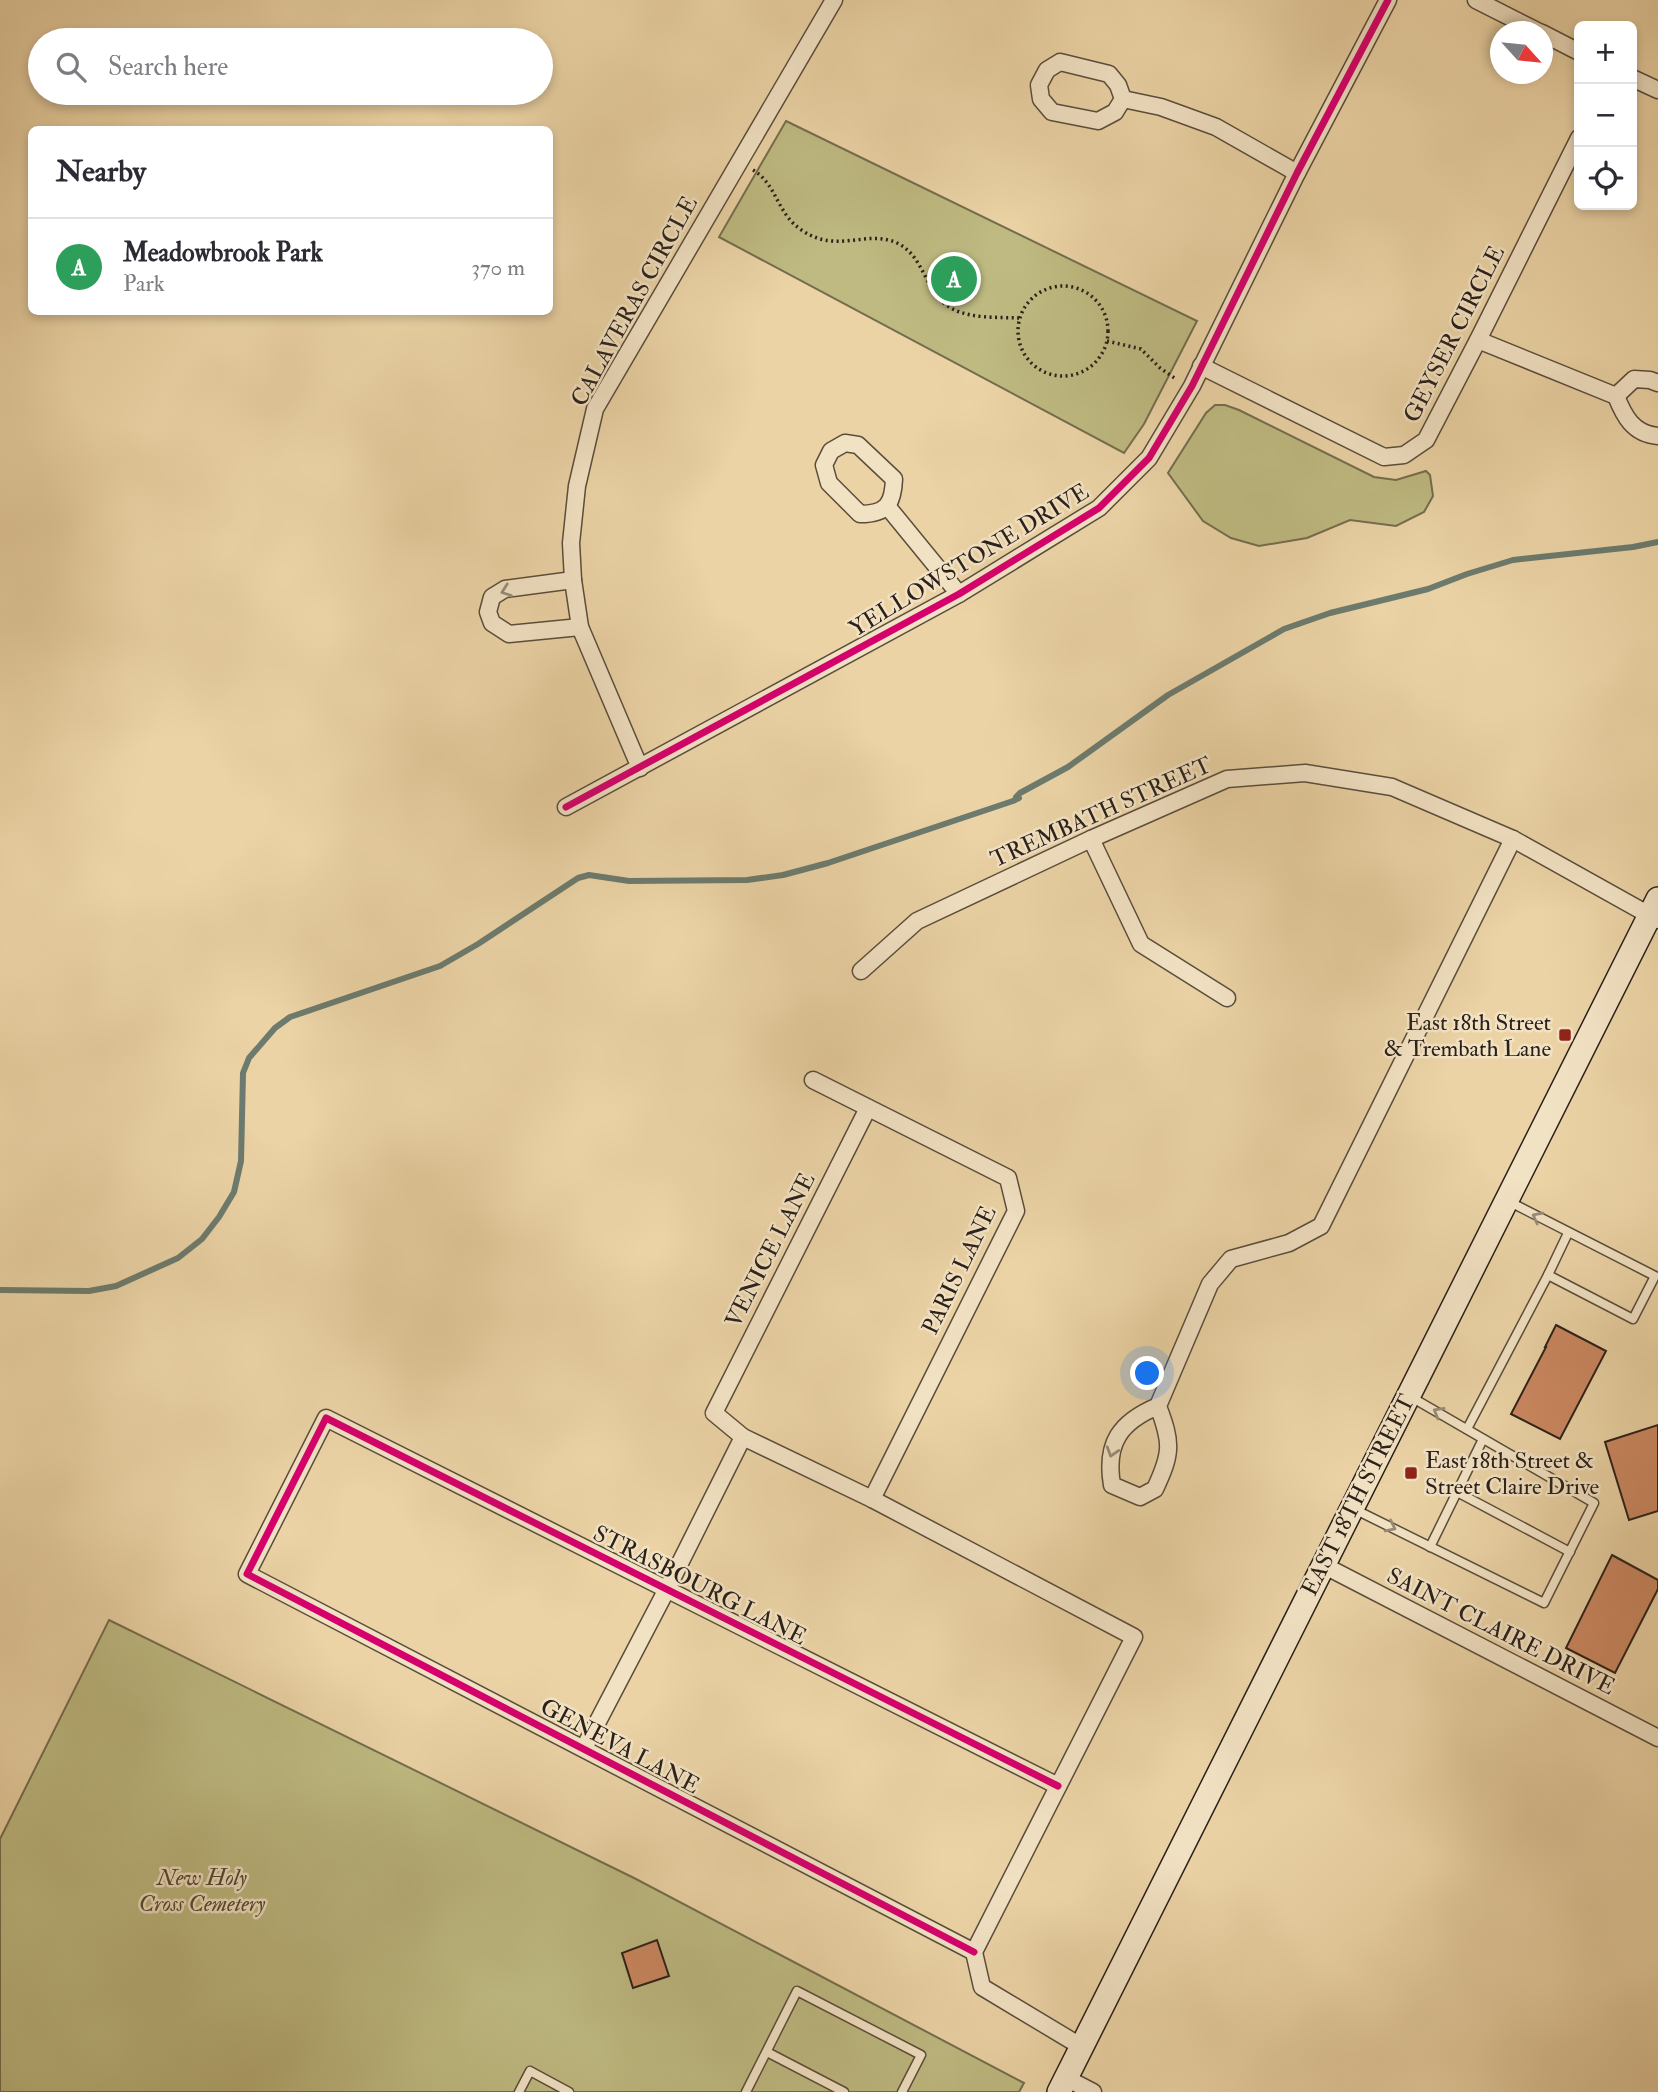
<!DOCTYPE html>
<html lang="en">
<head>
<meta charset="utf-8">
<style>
	:root { --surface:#fff; --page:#f2f2f3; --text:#2b2b33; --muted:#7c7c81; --line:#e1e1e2; --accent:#d93025 }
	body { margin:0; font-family:"IM FELL Double Pica",serif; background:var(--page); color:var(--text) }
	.controls { position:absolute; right:21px; top:21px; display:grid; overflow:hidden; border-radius:10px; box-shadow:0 4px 10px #0003 }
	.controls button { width:63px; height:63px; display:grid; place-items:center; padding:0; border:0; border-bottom:2px solid var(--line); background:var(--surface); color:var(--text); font:35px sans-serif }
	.compass { position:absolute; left:1490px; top:21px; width:63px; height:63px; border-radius:50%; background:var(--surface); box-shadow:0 4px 10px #0003; rotate:117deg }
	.you { position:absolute; left:1148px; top:1374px; width:24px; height:24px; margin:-18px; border:5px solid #fff; border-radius:50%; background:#1a73e8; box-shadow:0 0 0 10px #1a73e833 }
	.badge { display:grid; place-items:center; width:46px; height:46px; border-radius:50%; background:var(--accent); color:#fff; font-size:23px; font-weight:700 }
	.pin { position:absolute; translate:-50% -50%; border:4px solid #fff; box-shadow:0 2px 7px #0006 }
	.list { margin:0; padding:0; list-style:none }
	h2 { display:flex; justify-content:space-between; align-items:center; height:91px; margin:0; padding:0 28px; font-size:30px }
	h2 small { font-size:23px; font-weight:400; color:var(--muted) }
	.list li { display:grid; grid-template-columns:46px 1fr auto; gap:21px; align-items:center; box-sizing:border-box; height:98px; padding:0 28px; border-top:2px solid var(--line) }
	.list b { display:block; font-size:26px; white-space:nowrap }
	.list p { margin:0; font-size:23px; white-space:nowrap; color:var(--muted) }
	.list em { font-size:23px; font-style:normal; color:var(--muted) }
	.icon { flex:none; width:38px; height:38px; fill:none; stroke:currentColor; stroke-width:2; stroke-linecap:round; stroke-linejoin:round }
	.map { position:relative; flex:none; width:1658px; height:2092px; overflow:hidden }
	.search { position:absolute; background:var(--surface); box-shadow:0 4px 10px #0003; left:28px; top:28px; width:525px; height:77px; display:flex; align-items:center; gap:18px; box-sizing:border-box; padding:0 24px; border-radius:38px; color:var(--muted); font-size:26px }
	.panel { position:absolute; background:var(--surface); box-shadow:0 4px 10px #0003; left:28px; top:126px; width:525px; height:189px; border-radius:10px }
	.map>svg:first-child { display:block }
	.green { fill:#beba81; stroke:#746d4d; stroke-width:2 }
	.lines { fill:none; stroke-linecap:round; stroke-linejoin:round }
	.stream { stroke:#6c7b6e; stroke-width:6 }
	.building { fill:#cc8861; stroke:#2a2019; stroke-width:2 }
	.service-casing { stroke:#5a4d3c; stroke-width:11 }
	.minor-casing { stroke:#5a4d3c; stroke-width:19 }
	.secondary-casing { stroke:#2a2019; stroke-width:26 }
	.path { stroke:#2a2019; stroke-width:3.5; stroke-dasharray:2 3.5; stroke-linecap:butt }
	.service { stroke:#f2e2c4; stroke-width:8 }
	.minor { stroke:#f2e2c4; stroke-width:16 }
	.secondary { stroke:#f2e2c4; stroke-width:23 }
	.cycleway-casing { stroke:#f2e2c4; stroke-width:11 }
	.cycleway { stroke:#d6006c; stroke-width:7 }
	.oneway { stroke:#988b77 }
	.poi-dot { fill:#8f2418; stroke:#f2e2c4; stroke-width:2.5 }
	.labels { text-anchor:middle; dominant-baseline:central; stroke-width:5; stroke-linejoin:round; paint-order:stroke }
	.street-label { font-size:23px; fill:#2a2019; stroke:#f2e2c4 }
	.poi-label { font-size:23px; fill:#2a2019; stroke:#f2e2c4; text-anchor:end }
	.park-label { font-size:23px; font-style:italic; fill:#4f4633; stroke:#f2e2c4 }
</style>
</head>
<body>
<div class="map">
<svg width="1658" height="2092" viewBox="0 0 1658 2092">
	<rect width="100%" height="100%" fill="#ebd3a5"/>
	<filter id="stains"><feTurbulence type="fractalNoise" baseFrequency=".00286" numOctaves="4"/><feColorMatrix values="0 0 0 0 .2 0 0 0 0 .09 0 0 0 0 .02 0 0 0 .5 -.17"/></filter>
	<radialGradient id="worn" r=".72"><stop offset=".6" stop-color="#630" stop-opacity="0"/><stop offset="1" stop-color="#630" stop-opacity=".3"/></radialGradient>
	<!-- green -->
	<g class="green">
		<polygon points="786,121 1197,321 1144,424 1124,453 719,237"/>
		<polygon points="1215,405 1225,405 1239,410 1374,477 1396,480 1426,471 1430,475 1433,496 1424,512 1396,526 1350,520 1307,538 1259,546 1231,538 1203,521 1168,473 1206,413"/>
		<polygon points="109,1620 636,1879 1024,2083 1019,2092 0,2092 0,1839"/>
	</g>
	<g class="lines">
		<!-- stream -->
		<polyline class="stream" points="0,1290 89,1291 116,1286 178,1258 202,1239 219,1217 234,1192 241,1161 243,1073 249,1058 275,1028 290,1017 440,966 478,944 578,878 589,875 629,881 747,880 783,875 828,863 1013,801 1019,798 1016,797 1020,793 1068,767 1168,695 1284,629 1330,613 1428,589 1467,574 1513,560 1633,547 1658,542"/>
	</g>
	<!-- building -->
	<g class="building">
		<polygon points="1556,1325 1606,1351 1560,1439 1511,1414 1546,1347 1545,1347"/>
		<polygon points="1658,1425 1658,1511 1629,1520 1605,1442"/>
		<polygon points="1612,1555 1658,1580 1658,1589 1615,1673 1566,1648"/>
		<polygon points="657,1940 669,1976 633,1988 622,1953"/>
	</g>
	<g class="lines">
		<!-- service casing -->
		<g class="service-casing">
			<g id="service">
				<polyline points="1548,1275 1568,1233"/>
				<polyline points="1467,1429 1548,1275 1633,1319 1655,1276 1508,1201"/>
				<polyline points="1457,1492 1570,1552"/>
				<polyline points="1354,1509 1544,1603 1594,1503 1411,1397"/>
				<polyline points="1430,1547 1483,1439"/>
				<polyline points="767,2052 844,2092"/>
				<polyline points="519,2092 530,2071 569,2092"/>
				<polyline points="746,2092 797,1991 921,2055 902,2092"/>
			</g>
		</g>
		<!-- minor casing -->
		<g class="minor-casing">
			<g id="minor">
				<polyline points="1476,0 1539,32"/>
				<polyline points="1542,33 1579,52"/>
				<polygon points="1060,62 1109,74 1118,85 1123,99 1115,112 1098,121 1052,112 1041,99 1039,85 1047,70"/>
				<polyline points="1632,78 1658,90"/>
				<polyline points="1123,99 1161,107 1216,127 1297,173"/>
				<path d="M1478,340L1616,396C1624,416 1633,434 1658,436"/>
				<polyline points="1201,366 1384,457 1404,455 1426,440 1478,340 1579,138"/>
				<polyline points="1616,396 1634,379 1650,380 1658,383"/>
				<path d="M845,443L858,445L894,479C893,504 887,514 860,514L829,483L824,465L831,451Z"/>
				<polyline points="887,506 959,594"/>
				<polyline points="573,580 505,589 492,597 488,612 492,623 509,634 580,627"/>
				<polyline points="640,768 580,627 573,580 571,543 577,486 595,409 834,0"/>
				<polyline points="566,807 959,594 1099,508 1149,458 1192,386 1297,173 1388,0"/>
				<polyline points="1091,839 1141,944 1227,998"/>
				<polyline points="861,971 917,921 1091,839 1227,779 1305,773 1392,787 1513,839 1658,920"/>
				<polyline points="813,1080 1008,1178 1016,1211 872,1499"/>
				<polyline points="868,1108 714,1413 743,1437 872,1499 1134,1637 974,1952 982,1987 1082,2047"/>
				<path d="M1158,1406C1172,1443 1172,1453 1155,1489L1140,1497L1112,1485C1105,1443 1120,1422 1158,1406L1210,1284L1231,1259L1289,1243L1321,1226L1513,839"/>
				<polyline points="1323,1565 1658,1738"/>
				<polyline points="584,1748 667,1589 743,1437"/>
				<polyline points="974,1952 247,1574 326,1418 1058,1786"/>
				<polyline points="1066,2078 1093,2092"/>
			</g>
		</g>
		<!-- secondary casing -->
		<g class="secondary-casing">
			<polyline id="secondary" points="1059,2092 1658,899"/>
		</g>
		<!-- path -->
		<g class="path">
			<path d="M753,170C778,185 776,214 803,231C838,254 867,229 897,243C925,256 925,294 951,308C970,319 998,317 1020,318"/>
			<circle cx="1063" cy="331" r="45"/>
			<polyline points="1107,341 1141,349 1160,368 1176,379"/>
		</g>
		<!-- service -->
		<use href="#service" class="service"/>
		<!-- minor -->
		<use href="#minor" class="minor"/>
		<!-- secondary -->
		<use href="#secondary" class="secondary"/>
		<!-- cycleway casing -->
		<g class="cycleway-casing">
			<g id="cycleway">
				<polyline points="566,807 959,594 1099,508 1149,458 1192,386 1297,173 1388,0"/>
				<polyline points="974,1952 247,1574 326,1418 1058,1786"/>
			</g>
		</g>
		<!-- cycleway -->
		<use href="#cycleway" class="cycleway"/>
	</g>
	<!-- one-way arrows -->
	<defs><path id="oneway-chevron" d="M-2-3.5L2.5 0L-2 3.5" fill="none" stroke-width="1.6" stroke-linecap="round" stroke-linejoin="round" transform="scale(1.75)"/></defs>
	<g class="oneway">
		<use href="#oneway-chevron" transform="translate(506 591) rotate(160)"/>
		<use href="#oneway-chevron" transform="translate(1537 1217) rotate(-152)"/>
		<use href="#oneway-chevron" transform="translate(1438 1412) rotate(-150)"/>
		<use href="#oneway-chevron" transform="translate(1112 1452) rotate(107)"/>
		<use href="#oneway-chevron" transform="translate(1391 1527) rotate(26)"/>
	</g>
	<!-- markers -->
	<g class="poi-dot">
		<rect x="1558" y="1028" width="14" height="14" rx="3.5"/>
		<rect x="1404" y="1466" width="14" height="14" rx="3.5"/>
	</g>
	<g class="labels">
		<!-- street labels -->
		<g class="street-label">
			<text transform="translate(634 301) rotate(-61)">CALAVERAS CIRCLE</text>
			<text transform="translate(1454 334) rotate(-63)">GEYSER CIRCLE</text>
			<text transform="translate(969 560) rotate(-31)">YELLOWSTONE DRIVE</text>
			<text transform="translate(1101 812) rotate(-24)">TREMBATH STREET</text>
			<text transform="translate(770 1250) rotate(-63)">VENICE LANE</text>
			<text transform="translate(959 1270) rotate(-64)">PARIS LANE</text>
			<text transform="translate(1358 1495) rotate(-63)">EAST 18TH STREET</text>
			<text transform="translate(700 1585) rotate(27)">STRASBOURG LANE</text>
			<text transform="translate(1501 1631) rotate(27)">SAINT CLAIRE DRIVE</text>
			<text transform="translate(620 1746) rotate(28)">GENEVA LANE</text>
		</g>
		<!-- poi labels -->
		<g class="poi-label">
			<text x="1551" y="1022">East 18th Street<tspan x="1551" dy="26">&amp; Trembath Lane</tspan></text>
			<text x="1425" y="1460" text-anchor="start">East 18th Street &amp;<tspan x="1425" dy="26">Street Claire Drive</tspan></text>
		</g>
		<!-- park labels -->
		<g class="park-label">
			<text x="202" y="1877">New Holy<tspan x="202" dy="26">Cross Cemetery</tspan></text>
		</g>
	</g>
	<rect width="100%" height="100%" filter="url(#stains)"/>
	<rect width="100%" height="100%" fill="url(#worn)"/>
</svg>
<div class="controls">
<button>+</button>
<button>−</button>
<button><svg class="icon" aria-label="locate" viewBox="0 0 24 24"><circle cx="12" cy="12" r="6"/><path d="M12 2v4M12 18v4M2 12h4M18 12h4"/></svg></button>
</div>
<svg class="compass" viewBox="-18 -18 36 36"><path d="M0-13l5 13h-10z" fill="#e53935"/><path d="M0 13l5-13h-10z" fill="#7c7c81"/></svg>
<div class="you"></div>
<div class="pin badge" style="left:954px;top:279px;background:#2e9e5b">A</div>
<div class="search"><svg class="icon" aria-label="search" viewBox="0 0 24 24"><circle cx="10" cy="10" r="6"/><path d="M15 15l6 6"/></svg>Search here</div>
<section class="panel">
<h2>Nearby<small></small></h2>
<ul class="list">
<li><span class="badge" style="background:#2e9e5b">A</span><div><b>Meadowbrook Park</b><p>Park</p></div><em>370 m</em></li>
</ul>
</section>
</div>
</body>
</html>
